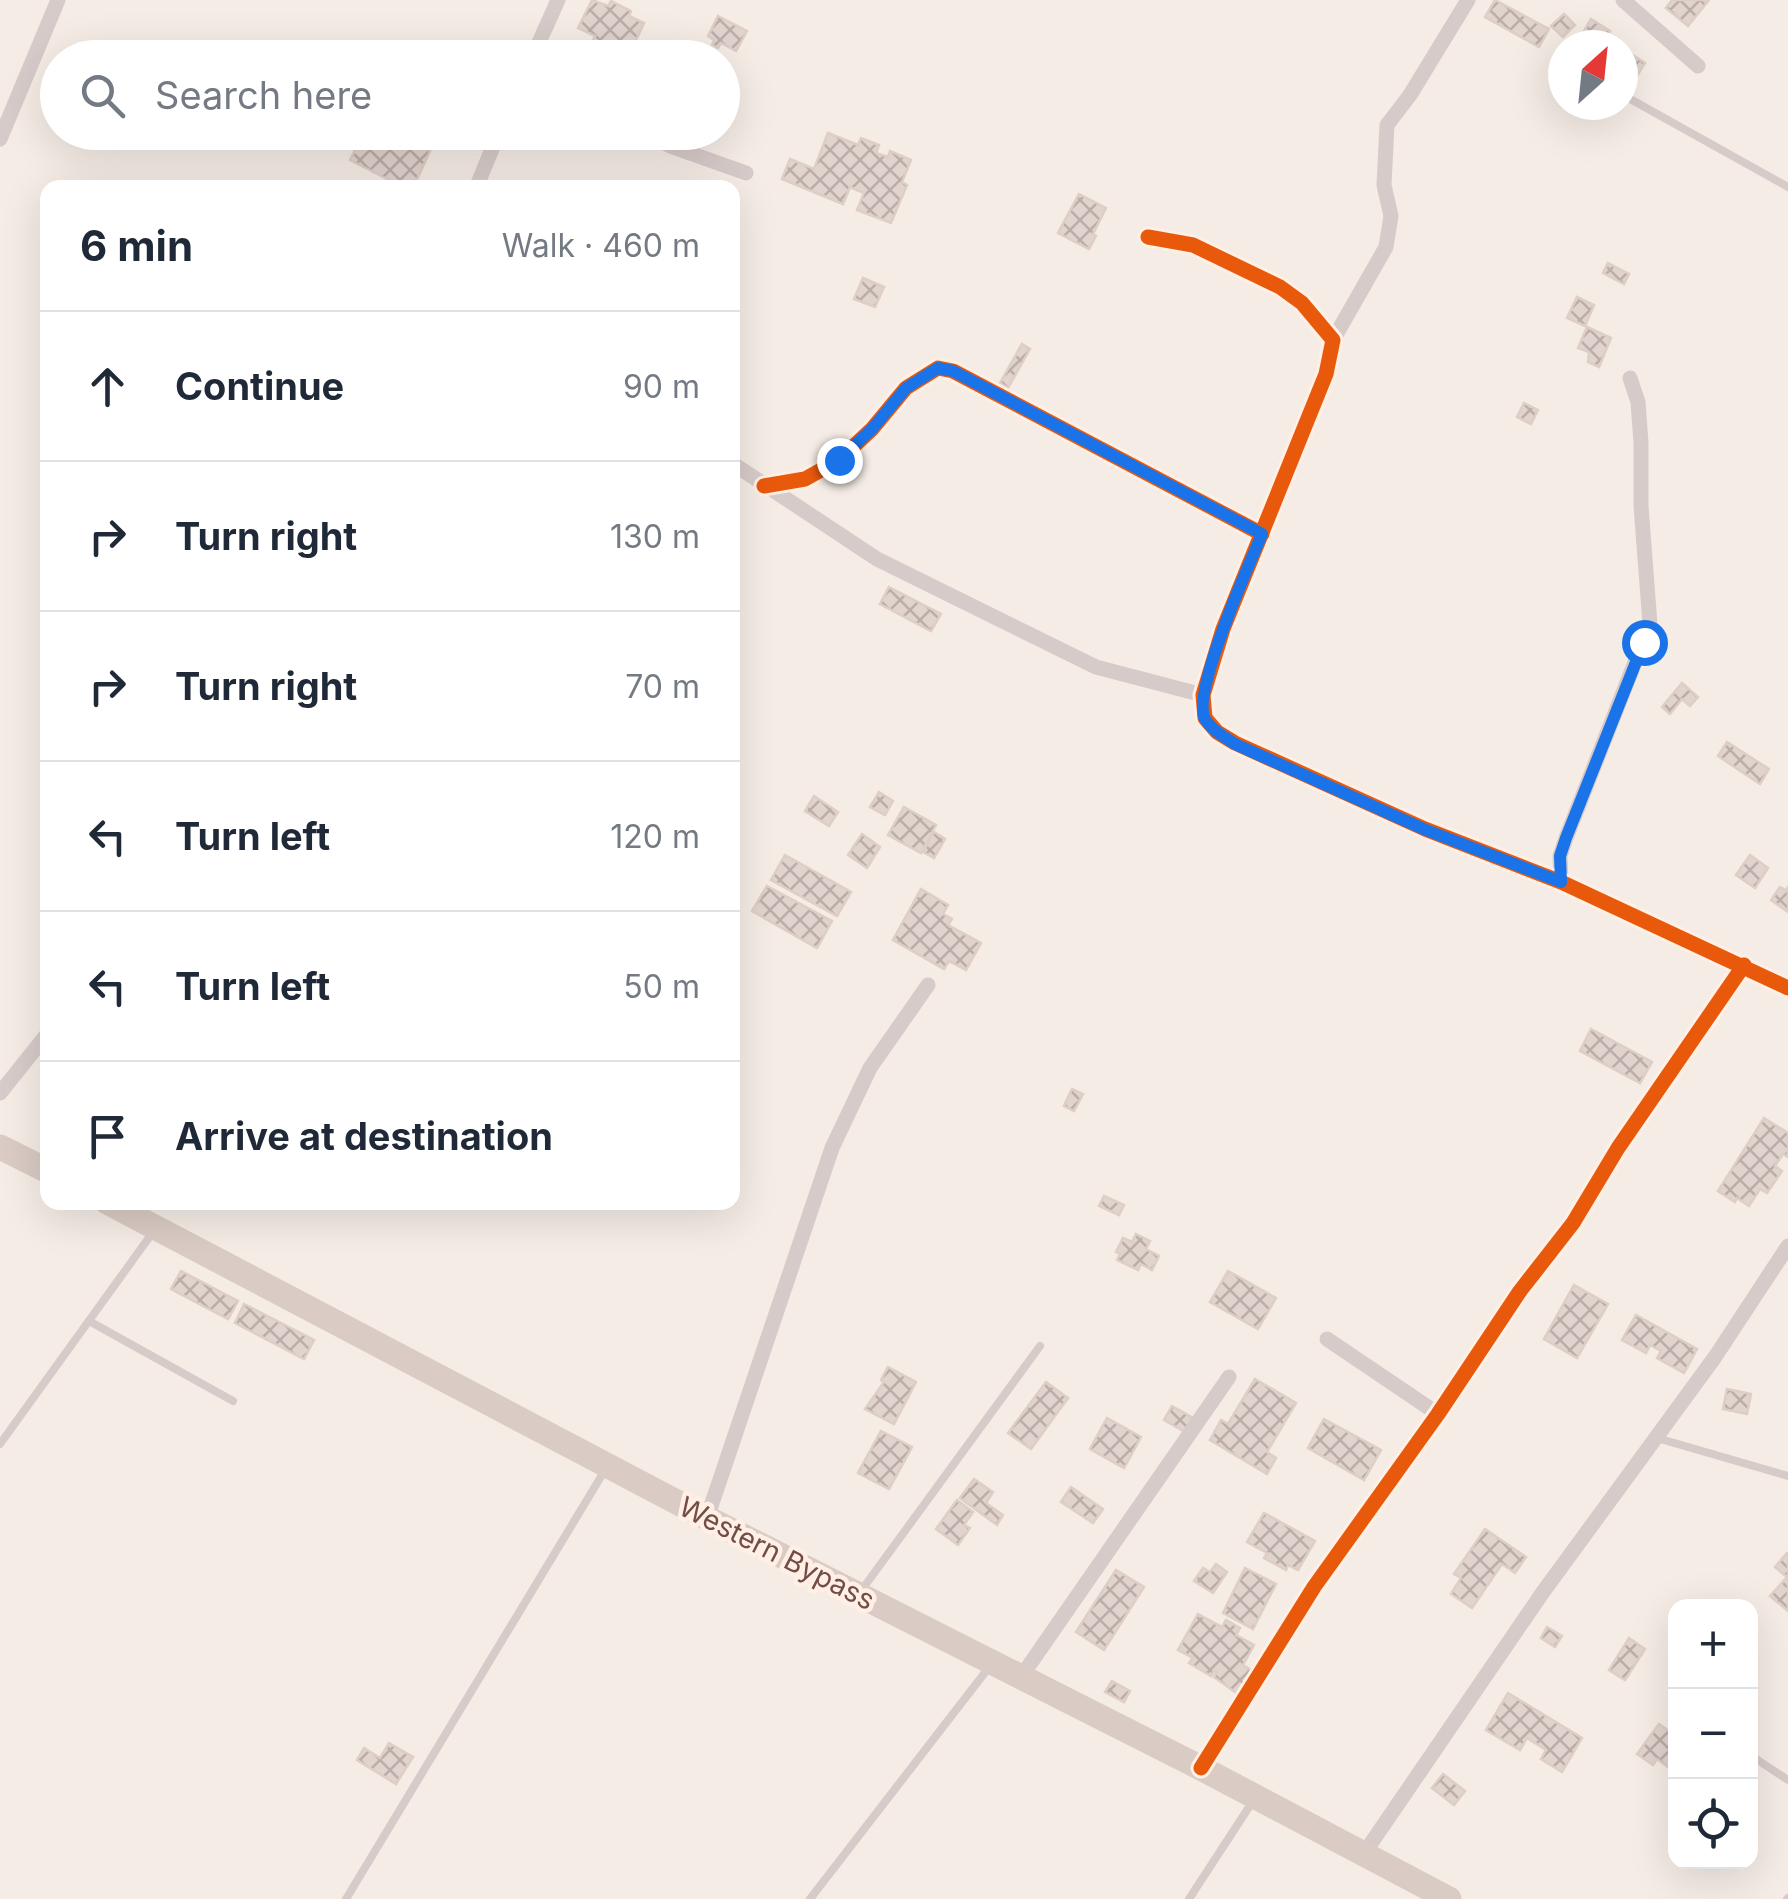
<!DOCTYPE html>
<html lang="en">
<head>
<meta charset="utf-8">
<style>
	:root { --surface:#fff; --page:#f6f6f7; --text:#1f2937; --muted:#747a83; --line:#e0e1e3 }
	body { margin:0; font-family:Inter,sans-serif; background:var(--page); color:var(--text) }
	.controls { position:absolute; right:30px; bottom:30px; display:grid; overflow:hidden; border-radius:20px; box-shadow:0 10px 40px #0002 }
	.controls button { width:90px; height:90px; display:grid; place-items:center; padding:0; border:0; border-bottom:2px solid var(--line); background:var(--surface); color:var(--text); font:50px sans-serif }
	.compass { position:absolute; left:1548px; top:30px; width:90px; height:90px; border-radius:50%; background:var(--surface); box-shadow:0 10px 40px #0002; rotate:27deg }
	.stop { position:absolute; width:30px; height:30px; margin:-22px; border:8px solid #1a73e8; border-radius:50%; background:#fff }
	.stop.end { background:#1a73e8; border-color:#fff; box-shadow:0 2px 10px #0008 }
	.list { margin:0; padding:0; list-style:none }
	h2 { display:flex; justify-content:space-between; align-items:center; height:130px; margin:0; padding:0 40px; font-size:42px }
	h2 small { font-size:32px; font-weight:400; color:var(--muted) }
	.list li { display:grid; grid-template-columns:65px 1fr auto; gap:30px; align-items:center; box-sizing:border-box; height:150px; padding:0 40px; border-top:2px solid var(--line) }
	.list b { display:block; font-size:38px; white-space:nowrap }
	.list em { font-size:32px; font-style:normal; color:var(--muted) }
	.icon { flex:none; width:55px; height:55px; fill:none; stroke:currentColor; stroke-width:2; stroke-linecap:round; stroke-linejoin:round }
	.map { position:relative; flex:none; width:1788px; height:1899px; overflow:hidden }
	.search { position:absolute; background:var(--surface); box-shadow:0 10px 40px #0002; left:40px; top:40px; width:700px; height:110px; display:flex; align-items:center; gap:25px; box-sizing:border-box; padding:0 35px; border-radius:55px; color:var(--muted); font-size:38px }
	.panel { position:absolute; background:var(--surface); box-shadow:0 10px 40px #0002; left:40px; top:180px; width:700px; height:1030px; border-radius:20px }
	.map>svg:first-child { display:block }
	.building { fill:url(#building-cross-hatch); stroke:#decec7; stroke-width:2.5 }
	.lines { fill:none; stroke-linecap:round; stroke-linejoin:round }
	.service { stroke:#d7cbc9; stroke-width:8 }
	.minor { stroke:#d7cbc9; stroke-width:15 }
	.primary { stroke:#dacbc4; stroke-width:25 }
	.cycleway-casing { stroke:#ffefe4; stroke-width:21 }
	.cycleway { stroke:#e8590c; stroke-width:15 }
	.route { stroke:#1a73e8; stroke-width:12 }
	.labels { text-anchor:middle; dominant-baseline:central; stroke-width:9; stroke-linejoin:round; paint-order:stroke }
	.street-label { font-size:28px; fill:#724d47; stroke:#ffefe4 }
</style>
</head>
<body>
<div class="map">
<svg width="1788" height="1899" viewBox="0 0 1788 1899">
	<defs>
		<pattern id="building-cross-hatch" width="8" height="8" patternUnits="userSpaceOnUse" patternTransform="scale(2.5)"><rect width="8" height="8" fill="#e1d3cd"/><path d="M0 0l8 8M0 8l8-8" fill="none" stroke="#bbada8"/></pattern>
	</defs>
	<rect width="100%" height="100%" fill="#f5ece5"/>
	<!-- building -->
	<g class="building">
		<polygon points="592,0 608,6 611,1 631,11 629,16 644,23 630,53 616,47 614,53 592,42 595,36 578,28"/>
		<polygon points="1495,0 1549,29 1539,47 1485,17"/>
		<polygon points="1672,0 1709,0 1688,26 1666,8"/>
		<polygon points="1564,14 1575,25 1563,37 1551,26"/>
		<polygon points="718,16 747,31 736,51 721,43 718,48 712,45 714,40 708,36"/>
		<polygon points="1591,19 1610,31 1605,38 1616,45 1576,45"/>
		<polygon points="1623,49 1645,63 1629,89 1623,85"/>
		<polygon points="364,132 392,132 430,151 413,188 405,188 350,160"/>
		<polygon points="828,133 858,145 861,138 879,145 876,153 888,157 890,151 911,160 902,182 907,185 891,223 857,210 864,193 850,187 843,204 782,179 790,159 814,169"/>
		<polygon points="1079,194 1106,208 1093,234 1096,236 1089,249 1058,233"/>
		<polygon points="1608,263 1629,274 1624,284 1603,273"/>
		<polygon points="863,278 884,287 875,307 854,299"/>
		<polygon points="1577,297 1594,305 1585,326 1567,318"/>
		<polygon points="1587,327 1611,338 1599,367 1588,362 1589,352 1578,348"/>
		<polygon points="1022,344 1030,349 1008,388 1000,383"/>
		<polygon points="1524,403 1538,410 1531,424 1517,417"/>
		<polygon points="889,587 941,614 931,631 880,604"/>
		<polygon points="1682,683 1698,697 1690,706 1682,699 1670,714 1662,707"/>
		<polygon points="1727,742 1769,769 1760,784 1718,756"/>
		<polygon points="879,792 893,801 885,815 870,807"/>
		<polygon points="814,796 838,812 829,826 805,811"/>
		<polygon points="904,807 936,825 921,853 888,835"/>
		<polygon points="934,832 945,839 934,858 923,852"/>
		<polygon points="862,834 880,847 867,868 848,855"/>
		<polygon points="785,855 851,892 837,916 771,880"/>
		<polygon points="1750,855 1768,868 1755,888 1736,875"/>
		<polygon points="767,886 832,921 817,948 752,911"/>
		<polygon points="1780,887 1786,890 1788,887 1788,912 1771,900"/>
		<polygon points="921,889 948,905 943,914 952,919 948,925 981,943 966,970 949,961 944,969 893,940"/>
		<polygon points="1591,1029 1652,1062 1640,1083 1580,1051"/>
		<polygon points="1072,1089 1083,1094 1074,1111 1064,1106"/>
		<polygon points="1764,1118 1788,1133 1788,1157 1783,1154 1775,1166 1782,1171 1767,1193 1760,1189 1749,1206 1737,1198 1735,1202 1718,1191"/>
		<polygon points="1104,1196 1124,1205 1119,1215 1099,1206"/>
		<polygon points="1136,1234 1150,1241 1146,1249 1159,1256 1152,1270 1141,1264 1138,1270 1117,1260 1120,1254 1116,1252 1123,1238 1132,1242"/>
		<polygon points="181,1271 238,1301 228,1319 171,1289"/>
		<polygon points="1228,1271 1276,1298 1258,1329 1210,1302"/>
		<polygon points="1574,1285 1608,1304 1577,1358 1544,1339"/>
		<polygon points="244,1304 314,1340 304,1359 235,1323"/>
		<polygon points="1636,1315 1697,1349 1684,1373 1657,1358 1661,1351 1650,1345 1646,1353 1622,1340"/>
		<polygon points="888,1367 916,1382 894,1424 865,1409 884,1382 881,1380"/>
		<polygon points="1255,1379 1296,1403 1267,1452 1276,1458 1267,1474 1210,1440 1221,1420 1228,1424"/>
		<polygon points="1046,1382 1068,1398 1031,1449 1008,1433"/>
		<polygon points="1727,1389 1751,1394 1747,1414 1723,1409"/>
		<polygon points="1172,1406 1195,1419 1187,1433 1164,1420"/>
		<polygon points="1107,1418 1141,1437 1124,1468 1090,1449"/>
		<polygon points="1324,1419 1381,1450 1364,1480 1308,1448"/>
		<polygon points="881,1431 912,1447 889,1489 858,1473"/>
		<polygon points="974,1479 993,1492 986,1503 1003,1515 997,1525 960,1498"/>
		<polygon points="1071,1487 1103,1509 1093,1523 1061,1502"/>
		<polygon points="957,1500 973,1512 964,1525 970,1528 958,1545 936,1529"/>
		<polygon points="1264,1513 1315,1541 1298,1570 1288,1565 1286,1570 1264,1558 1267,1553 1247,1542"/>
		<polygon points="1485,1529 1526,1557 1515,1573 1502,1564 1472,1608 1451,1594 1461,1578 1454,1574"/>
		<polygon points="1787,1553 1788,1553 1788,1611 1770,1596 1787,1577 1775,1567"/>
		<polygon points="1216,1564 1227,1572 1213,1593 1194,1581 1203,1568 1210,1572"/>
		<polygon points="1245,1568 1276,1584 1253,1629 1223,1613"/>
		<polygon points="1116,1570 1144,1587 1104,1650 1076,1632"/>
		<polygon points="1198,1614 1222,1627 1226,1620 1240,1628 1236,1635 1254,1645 1243,1665 1253,1671 1239,1695 1214,1677 1217,1672 1214,1671 1211,1676 1189,1663 1193,1658 1178,1650"/>
		<polygon points="1547,1627 1562,1636 1555,1647 1541,1638"/>
		<polygon points="1629,1638 1645,1649 1625,1680 1609,1670"/>
		<polygon points="1112,1681 1130,1691 1124,1702 1105,1692"/>
		<polygon points="1508,1693 1582,1738 1562,1772 1541,1759 1546,1750 1527,1738 1520,1750 1486,1730"/>
		<polygon points="1659,1724 1676,1736 1676,1773 1657,1759 1653,1765 1637,1754"/>
		<polygon points="389,1743 413,1757 396,1784 357,1760 364,1748 380,1758"/>
		<polygon points="1443,1774 1465,1791 1454,1805 1432,1788"/>
	</g>
	<g class="lines">
		<!-- service -->
		<g class="service">
			<polyline points="1562,61 1563,62"/>
			<polyline points="1623,95 1788,187"/>
			<polyline points="89,1321 233,1401"/>
			<polyline points="1657,1438 1788,1476"/>
			<polyline points="0,1444 153,1232"/>
			<polyline points="861,1591 1040,1346"/>
			<polyline points="1750,1755 1788,1780"/>
			<polyline points="346,1899 605,1470"/>
			<polyline points="810,1899 990,1666"/>
			<polyline points="1189,1899 1253,1801"/>
			<polyline points="1787,1899 1788,1898"/>
		</g>
		<!-- minor -->
		<g class="minor">
			<polyline points="1623,0 1698,66"/>
			<polyline points="532,58 558,0"/>
			<polyline points="644,132 670,146 746,173"/>
			<polyline points="0,139 58,0"/>
			<polyline points="476,188 499,132"/>
			<polyline points="1148,237 1193,245 1280,287 1302,303 1333,340 1326,374 1223,629 1203,695 1205,718 1217,732 1235,743 1425,829 1561,882 1788,988"/>
			<polyline points="1333,340 1386,247 1391,216 1384,185 1387,125 1410,95 1468,0"/>
			<polyline points="732,463 877,559 1096,667 1203,695"/>
			<polyline points="764,486 805,479 839,460 872,429 906,388 938,368 953,371 1262,534"/>
			<polyline points="1561,882 1560,856 1566,838 1650,624 1641,506 1641,443 1638,402 1630,378"/>
			<polyline points="0,1093 48,1033"/>
			<polyline points="1327,1339 1438,1414"/>
			<polyline points="707,1518 832,1148 870,1068 928,985"/>
			<polyline points="1021,1677 1229,1377"/>
			<polyline points="1201,1768 1314,1587 1438,1414 1520,1291 1573,1223 1618,1148 1744,965"/>
			<polyline points="1363,1855 1543,1592 1715,1357 1788,1246"/>
		</g>
		<!-- primary -->
		<g class="primary">
			<polyline points="0,1147 48,1171"/>
			<polyline points="107,1202 707,1518 1201,1768 1449,1899"/>
		</g>
		<!-- cycleway casing -->
		<g class="cycleway-casing">
			<g id="cycleway">
				<polyline points="1148,237 1193,245 1280,287 1302,303 1333,340 1326,374 1223,629 1203,695 1205,718 1217,732 1235,743 1425,829 1561,882 1788,988"/>
				<polyline points="764,486 805,479 839,460 872,429 906,388 938,368 953,371 1262,534"/>
				<polyline points="1201,1768 1314,1587 1438,1414 1520,1291 1573,1223 1618,1148 1744,965"/>
			</g>
		</g>
		<!-- cycleway -->
		<use href="#cycleway" class="cycleway"/>
	</g>
	<g class="lines">
		<!-- route -->
		<path class="route" d="M839,460L872,429L906,388L938,368L953,371L1262,534C1249,565 1191,693 1205,719C1211,730 1225,737 1235,744L1426,830L1561,882L1560,856L1566,838L1644,642"/>
	</g>
	<g class="labels">
		<!-- street labels -->
		<g class="street-label">
			<text transform="translate(777 1553) rotate(27)">Western Bypass</text>
		</g>
	</g>
</svg>
<div class="controls">
<button>+</button>
<button>−</button>
<button><svg class="icon" aria-label="locate" viewBox="0 0 24 24"><circle cx="12" cy="12" r="6"/><path d="M12 2v4M12 18v4M2 12h4M18 12h4"/></svg></button>
</div>
<svg class="compass" viewBox="-18 -18 36 36"><path d="M0-13l5 13h-10z" fill="#e53935"/><path d="M0 13l5-13h-10z" fill="#747a83"/></svg>
<div class="stop" style="left:1644px;top:642px"></div>
<div class="stop end" style="left:839px;top:460px"></div>
<div class="search"><svg class="icon" aria-label="search" viewBox="0 0 24 24"><circle cx="10" cy="10" r="6"/><path d="M15 15l6 6"/></svg>Search here</div>
<section class="panel">
<h2>6 min<small>Walk · 460 m</small></h2>
<ul class="list">
<li><svg class="icon" aria-label="ahead" viewBox="0 0 24 24"><path d="M12 20V5M6 11l6-6 6 6"/></svg><div><b>Continue</b></div><em>90 m</em></li>
<li><svg class="icon" aria-label="right" viewBox="0 0 24 24"><path d="M7 20v-9h11M14 6l5 5-5 5"/></svg><div><b>Turn right</b></div><em>130 m</em></li>
<li><svg class="icon" aria-label="right" viewBox="0 0 24 24"><path d="M7 20v-9h11M14 6l5 5-5 5"/></svg><div><b>Turn right</b></div><em>70 m</em></li>
<li><svg class="icon" aria-label="left" viewBox="0 0 24 24"><path d="M17 20v-9H6M10 6l-5 5 5 5"/></svg><div><b>Turn left</b></div><em>120 m</em></li>
<li><svg class="icon" aria-label="left" viewBox="0 0 24 24"><path d="M17 20v-9H6M10 6l-5 5 5 5"/></svg><div><b>Turn left</b></div><em>50 m</em></li>
<li><svg class="icon" aria-label="arrive" viewBox="0 0 24 24"><path d="M6 21V4h12l-3 4 3 4H6"/></svg><div><b>Arrive at destination</b></div></li>
</ul>
</section>
</div>
</body>
</html>
